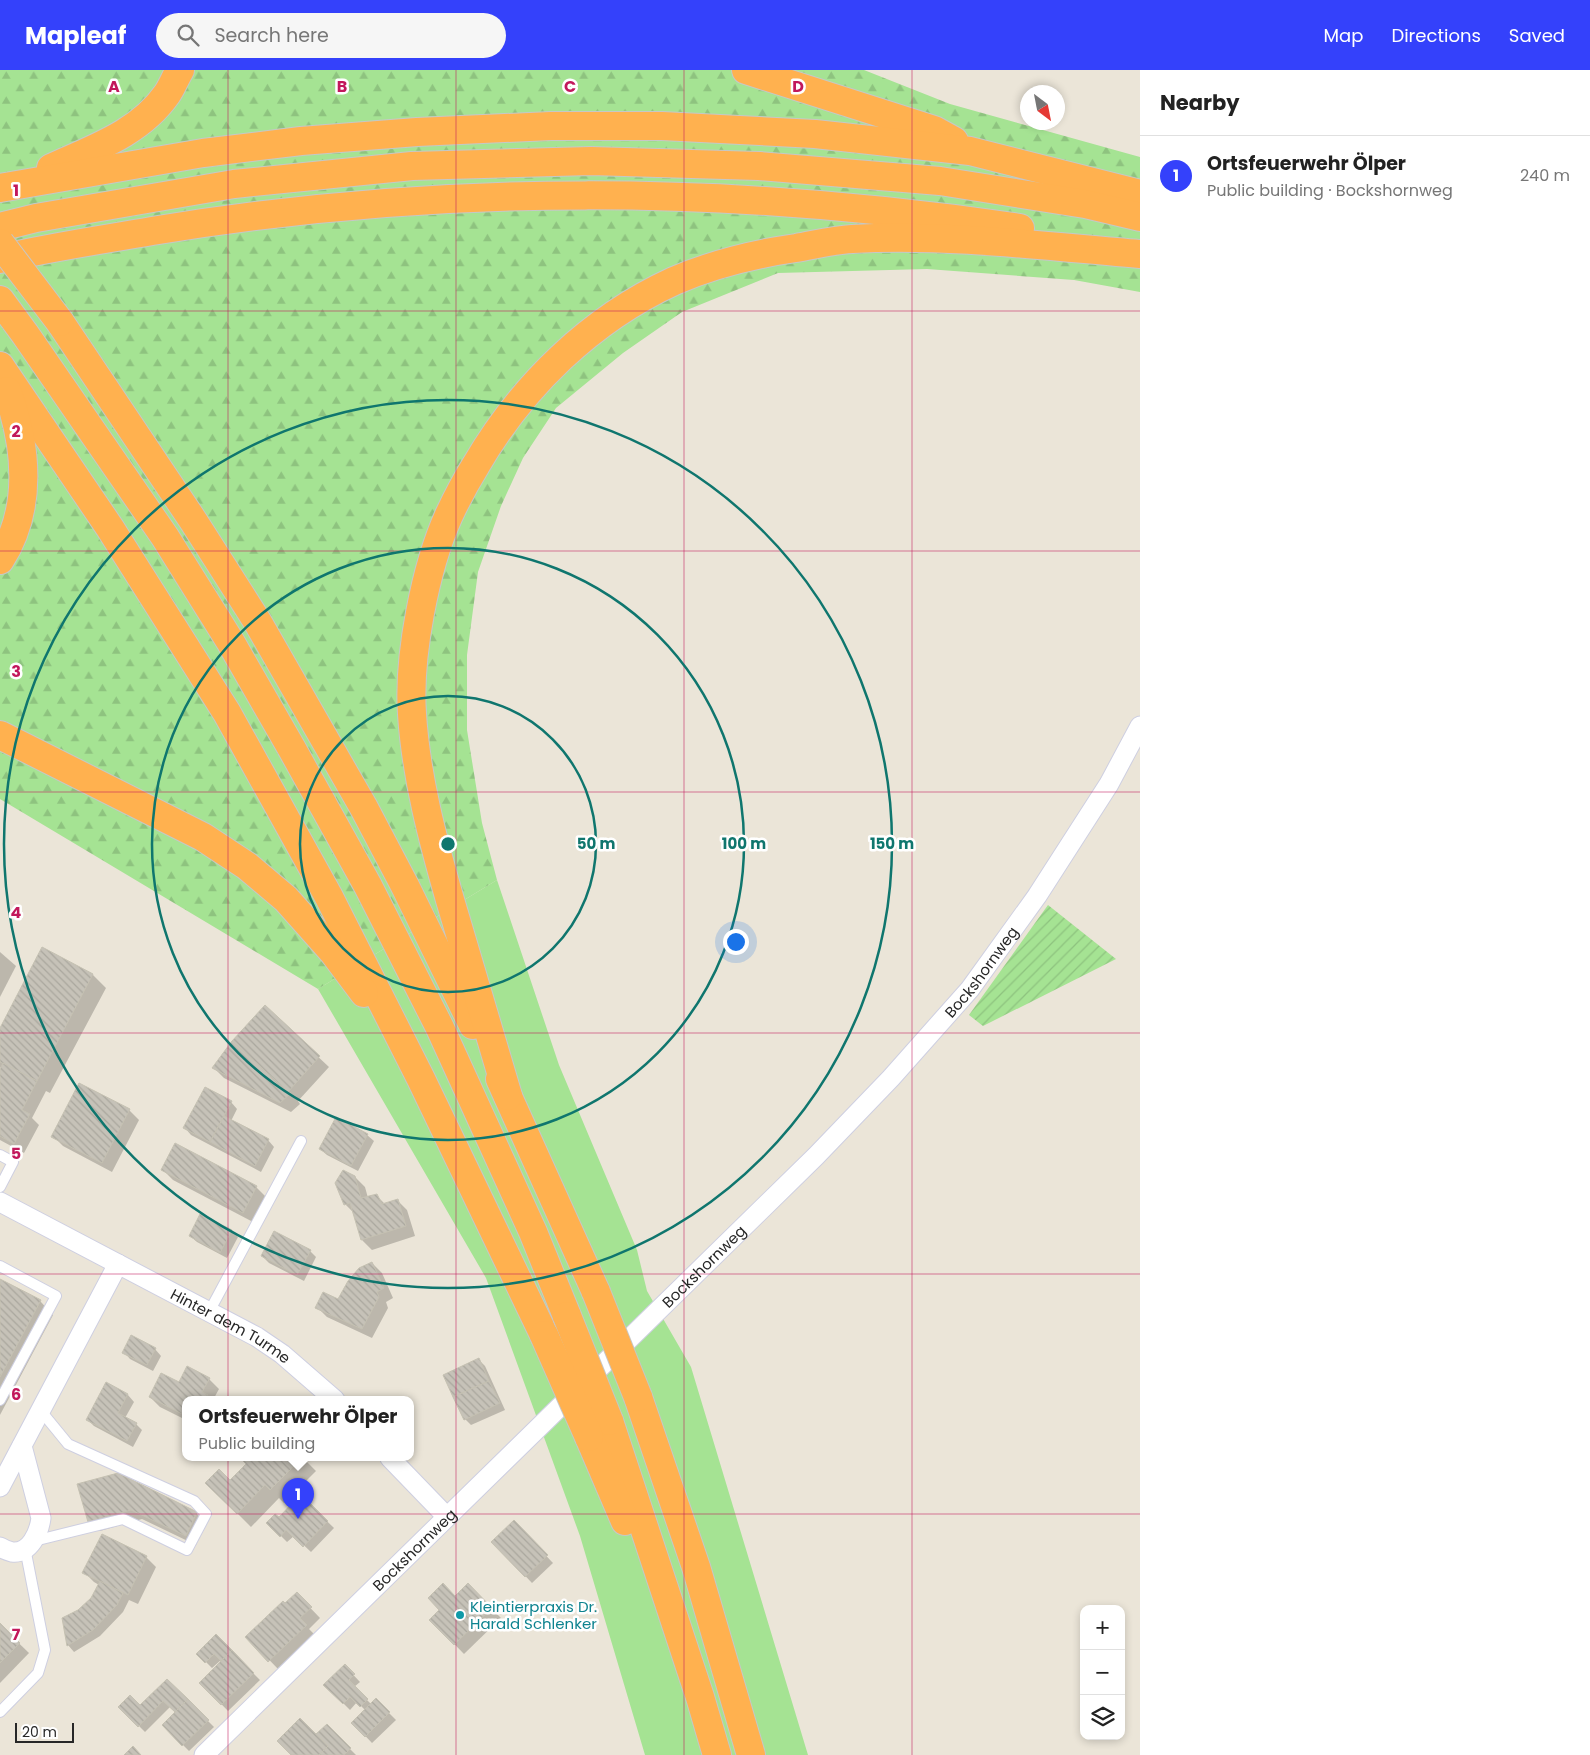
<!DOCTYPE html>
<html lang="en">
<head>
<meta charset="utf-8">
<style>
	:root { --surface:#fff; --page:#f6f6f6; --text:#222; --muted:#767676; --line:#e0e0e0; --accent:#3441fb }
	body { margin:0; font-family:Poppins,sans-serif; background:var(--page); color:var(--text) }
	.controls { position:absolute; right:15px; bottom:15px; display:grid; overflow:hidden; border-radius:10px; box-shadow:0 2px 8px #0003 }
	.controls button { width:45px; height:45px; display:grid; place-items:center; padding:0; border:0; border-bottom:1px solid var(--line); background:var(--surface); color:var(--text); font:25px sans-serif }
	.compass { position:absolute; left:1020px; top:15px; width:45px; height:45px; border-radius:50%; background:var(--surface); box-shadow:0 2px 8px #0003; rotate:148deg }
	.scale { position:absolute; left:15px; bottom:12px; width:59px; box-sizing:border-box; padding-left:5px; border:2px solid #272727; border-top:0; font-size:14px; line-height:18px; white-space:nowrap; color:#272727; -webkit-text-stroke:4px #fff; paint-order:stroke }
	.you { position:absolute; left:735px; top:871px; width:18px; height:18px; margin:-12px; border:4px solid #fff; border-radius:50%; background:#1a73e8; box-shadow:0 0 0 8px #1a73e833 }
	.badge { display:grid; place-items:center; width:32px; height:32px; border-radius:50%; background:var(--accent); color:#fff; font-size:16px; font-weight:700 }
	.pin { position:absolute; translate:-50% -41px; filter:drop-shadow(0 1px 2px #0008) }
	.pin::after { content:''; position:absolute; top:26px; width:18px; height:15px; background:inherit; clip-path:polygon(0 0,100% 0,50% 100%) }
	.popup { position:absolute; left:182px; top:1326px; width:232px; height:65px; box-sizing:border-box; display:grid; place-content:center; border-radius:10px; background:var(--surface); filter:drop-shadow(0 1px 4px #0005); font-size:16px; white-space:nowrap; color:var(--muted) }
	.popup b { font-size:19px; color:var(--text) }
	.popup::after { content:''; position:absolute; left:50%; top:100%; margin-left:-10px; border:10px solid transparent; border-top-color:var(--surface) }
	.list { margin:0; padding:0; list-style:none }
	h2 { display:flex; justify-content:space-between; align-items:center; height:65px; margin:0; padding:0 20px; font-size:21px }
	h2 small { font-size:16px; font-weight:400; color:var(--muted) }
	.list li { display:grid; grid-template-columns:32px 1fr auto; gap:15px; align-items:center; box-sizing:border-box; height:80px; padding:0 20px; border-top:1px solid var(--line) }
	.list b { display:block; font-size:19px; white-space:nowrap }
	.list p { margin:0; font-size:16px; white-space:nowrap; color:var(--muted) }
	.list em { font-size:16px; font-style:normal; color:var(--muted) }
	.icon { flex:none; width:28px; height:28px; fill:none; stroke:currentColor; stroke-width:2; stroke-linecap:round; stroke-linejoin:round }
	.map { position:relative; flex:none; width:1140px; height:1685px; overflow:hidden }
	header { display:flex; align-items:center; gap:30px; box-sizing:border-box; height:70px; padding:0 25px; background:var(--accent); color:#fff }
	header strong { font-size:24px }
	nav { display:flex; gap:28px; margin-inline-start:auto; font-size:18px }
	.search { width:350px; height:45px; background:var(--page); display:flex; align-items:center; gap:12px; box-sizing:border-box; padding:0 18px; border-radius:28px; color:var(--muted); font-size:19px }
	main { display:flex }
	aside { flex:1; background:var(--surface) }
	.map>svg:first-child { display:block }
	.grass { fill:#a5e393 }
	.forest { fill:url(#forest-firs) }
	.garden { fill:url(#garden-furrows) }
	.shadow { fill:#0003 }
	.building { fill:url(#building-back-hatch); stroke:#c5c1b2 }
	.lines { fill:none; stroke-linecap:round; stroke-linejoin:round }
	.service-casing { stroke:#cecfe1; stroke-width:12 }
	.minor-casing { stroke:#cecfe1; stroke-width:21 }
	.motorway-casing { stroke:#c7c7c7; stroke-width:30 }
	.service { stroke:#fff; stroke-width:10 }
	.minor { stroke:#fff; stroke-width:19 }
	.motorway { stroke:#ffb14f; stroke-width:28 }
	.motorway-bridge-casing { stroke:#c7c7c7; stroke-width:30; stroke-linecap:butt }
	.motorway-bridge { stroke:#ffb14f; stroke-width:28 }
	.grid { fill:none; stroke:#c2185b; stroke-width:1; stroke-opacity:0.55 }
	.ring { fill:none; stroke:#0f766e; stroke-width:2.5 }
	.culture-dot { fill:#0f9aa8; stroke:#fff; stroke-width:2 }
	.labels { text-anchor:middle; dominant-baseline:central; stroke-width:5; stroke-linejoin:round; paint-order:stroke }
	.street-label { font-size:15px; fill:#272727; stroke:#fff }
	.culture-label { font-size:15px; fill:#0d838f; stroke:#fff; text-anchor:start }
	.grid-label { font-size:16px; text-anchor:middle; font-weight:bold; fill:#c2185b; stroke:#fff; stroke-width:5; stroke-linejoin:round; paint-order:stroke }
	.centre { fill:#0f766e; stroke:#fff; stroke-width:2.5 }
	.ring-label { font-size:15px; text-anchor:middle; font-weight:bold; fill:#0f766e; stroke:#fff; stroke-width:5; stroke-linejoin:round; paint-order:stroke }
</style>
</head>
<body>
<header>
<strong>Mapleaf</strong>
<div class="search"><svg class="icon" aria-label="search" viewBox="0 0 24 24"><circle cx="10" cy="10" r="6"/><path d="M15 15l6 6"/></svg>Search here</div>
<nav><a>Map</a><a>Directions</a><a>Saved</a></nav>
</header>
<main>
<div class="map">
<svg width="1140" height="1685" viewBox="0 0 1140 1685">
	<defs>
		<pattern id="forest-firs" width="22" height="20" patternUnits="userSpaceOnUse" patternTransform="scale(1.25)"><rect width="22" height="20" fill="#a5e393"/><path d="M5 1l3.5 6h-7zM16 11l3.5 6h-7z" fill="#8ec37f"/></pattern>
		<pattern id="garden-furrows" width="10" height="10" patternUnits="userSpaceOnUse" patternTransform="scale(1.25)"><rect width="10" height="10" fill="#a5e393"/><path d="M-1 1l2-2M0 10L10 0M9 11l2-2" fill="none" stroke="#8ec37f"/></pattern>
		<pattern id="building-back-hatch" width="6" height="6" patternUnits="userSpaceOnUse" patternTransform="scale(1.25)"><rect width="6" height="6" fill="#c6c2b8"/><path d="M-1 5l2 2M0 0l6 6M5-1l2 2" fill="none" stroke="#aaa79e"/></pattern>
	</defs>
	<rect width="100%" height="100%" fill="#ebe5d8"/>
	<!-- grass -->
	<polygon class="grass" points="497,810 559,995 637,1180 647,1221 691,1297 808,1685 645,1685 580,1466 486,1208 318,919"/>
	<!-- forest -->
	<polygon class="forest" points="0,0 864,0 950,34 1140,87 1140,222 1074,210 927,199 778,203 682,242 623,283 556,338 523,388 501,436 478,502 467,585 467,660 482,753 497,810 318,919 0,729"/>
	<!-- garden -->
	<polygon class="garden" points="1048,835 1116,889 983,956 969,945"/>
	<!-- shadow -->
	<g class="shadow">
		<polygon points="43,879 93,905 106,918 50,1023 46,1021 32,1048 39,1055 24,1083 0,1070 0,1002 2,998 0,997 0,961"/>
		<polygon points="0,882 16,896 0,927"/>
		<polygon points="265,937 329,997 298,1031 300,1034 291,1042 224,1008 214,998"/>
		<polygon points="80,1015 129,1040 139,1050 112,1102 63,1076 53,1066"/>
		<polygon points="231,1032 237,1039 231,1051 268,1070 274,1077 261,1102 191,1065 185,1058"/>
		<polygon points="367,1065 374,1071 358,1101 327,1085 320,1079"/>
		<polygon points="163,1100 256,1117 266,1127 253,1152 173,1110"/>
		<polygon points="355,1107 365,1117 368,1128 376,1125 385,1134 397,1130 407,1140 415,1166 372,1180 362,1170 355,1144 345,1134"/>
		<polygon points="231,1161 238,1167 227,1188 197,1172 190,1166"/>
		<polygon points="310,1181 316,1187 304,1211 269,1193 262,1186"/>
		<polygon points="372,1193 382,1203 393,1228 386,1232 388,1238 372,1268 327,1247 317,1237 339,1231"/>
		<polygon points="0,1210 40,1231 53,1245 0,1345"/>
		<polygon points="155,1279 161,1286 153,1301 130,1289 124,1282"/>
		<polygon points="479,1290 485,1296 505,1340 471,1355 465,1349"/>
		<polygon points="209,1309 219,1319 213,1330 186,1330 186,1350 160,1337 150,1327 179,1314"/>
		<polygon points="107,1314 128,1325 134,1332 125,1348 136,1354 142,1360 133,1377 94,1356 88,1350"/>
		<polygon points="241,1388 303,1388 316,1401 284,1433 279,1428 251,1457 207,1413 230,1412 248,1394"/>
		<polygon points="78,1415 196,1443 206,1453 196,1475 142,1449 100,1461 90,1451"/>
		<polygon points="301,1426 334,1458 311,1482 294,1466 287,1472 268,1453 279,1449"/>
		<polygon points="514,1452 553,1493 532,1513 493,1472"/>
		<polygon points="146,1487 156,1497 138,1534 129,1530 123,1542 100,1566 74,1582 68,1575 78,1541 92,1529 99,1515 94,1512 84,1502"/>
		<polygon points="468,1515 501,1548 464,1584 431,1550"/>
		<polygon points="297,1524 320,1548 309,1559 315,1565 279,1600 247,1567"/>
		<polygon points="0,1555 29,1583 0,1613"/>
		<polygon points="216,1566 260,1610 228,1641 201,1613 223,1592 221,1590 212,1598 198,1584"/>
		<polygon points="345,1596 360,1612 354,1617 371,1634 376,1630 396,1650 372,1673 353,1653 365,1640 357,1632 350,1640 325,1615"/>
		<polygon points="167,1610 214,1657 189,1681 163,1655 176,1643 170,1637 145,1662 120,1637 140,1637"/>
		<polygon points="327,1656 356,1685 292,1685 316,1666"/>
	</g>
	<!-- building -->
	<g class="building">
		<polygon points="42,877 93,904 37,1011 0,992 0,958"/>
		<polygon points="265,935 320,986 288,1022 232,971"/>
		<polygon points="232,971 288,1022 291,1023 280,1033 212,998"/>
		<polygon points="3,993 37,1011 22,1040 30,1044 14,1074 0,1066 0,999"/>
		<polygon points="79,1013 130,1039 102,1093 51,1067"/>
		<polygon points="205,1017 232,1031 210,1072 183,1058"/>
		<polygon points="224,1046 269,1069 255,1096 210,1072"/>
		<polygon points="336,1047 368,1064 351,1096 319,1079"/>
		<polygon points="175,1073 257,1116 243,1143 161,1100"/>
		<polygon points="343,1100 355,1106 361,1128 377,1124 382,1134 398,1129 406,1156 361,1170 350,1133 344,1135 335,1113"/>
		<polygon points="200,1144 232,1160 220,1183 189,1166"/>
		<polygon points="274,1161 311,1180 297,1205 261,1186"/>
		<polygon points="372,1192 384,1218 377,1222 379,1227 362,1259 315,1238 323,1222 338,1229 348,1211 359,1198"/>
		<polygon points="0,1209 41,1230 0,1307"/>
		<polygon points="131,1265 156,1278 147,1295 122,1283"/>
		<polygon points="479,1288 489,1311 453,1327 443,1305"/>
		<polygon points="187,1296 210,1308 202,1322 208,1325 205,1330 186,1330 186,1346 149,1327 161,1303 179,1312"/>
		<polygon points="489,1311 500,1333 464,1350 453,1327"/>
		<polygon points="106,1312 128,1324 118,1343 137,1353 127,1371 86,1350"/>
		<polygon points="240,1388 302,1388 270,1420 265,1415 237,1444 205,1413 219,1399 230,1410 246,1394"/>
		<polygon points="118,1403 197,1442 186,1466 131,1440 88,1452 77,1414"/>
		<polygon points="301,1424 328,1451 303,1477 286,1460 280,1467 266,1453 275,1444 279,1447"/>
		<polygon points="514,1450 548,1485 525,1507 491,1472"/>
		<polygon points="102,1464 147,1486 128,1525 82,1503"/>
		<polygon points="100,1511 123,1523 117,1535 93,1560 67,1576 62,1548 78,1540 91,1528"/>
		<polygon points="443,1513 455,1526 468,1513 492,1538 454,1575 429,1550 439,1540 428,1528"/>
		<polygon points="297,1522 312,1537 300,1548 307,1555 268,1592 245,1567 283,1531 285,1533"/>
		<polygon points="0,1553 20,1573 0,1593"/>
		<polygon points="216,1564 232,1580 221,1591 214,1584 205,1593 196,1584"/>
		<polygon points="232,1580 254,1603 221,1635 199,1613"/>
		<polygon points="345,1594 355,1604 349,1610 368,1629 360,1637 350,1627 343,1634 323,1615"/>
		<polygon points="167,1609 188,1629 175,1642 163,1631 138,1657 118,1637 130,1625 140,1635"/>
		<polygon points="376,1628 390,1642 365,1667 351,1653"/>
		<polygon points="188,1629 209,1650 182,1676 162,1655"/>
		<polygon points="300,1648 328,1676 319,1685 291,1685 277,1671"/>
		<polygon points="327,1654 351,1678 344,1685 319,1685 328,1676 316,1664"/>
		<polygon points="133,1676 141,1685 124,1685"/>
	</g>
	<g class="lines">
		<!-- service casing -->
		<g class="service-casing">
			<g id="service">
				<polyline points="0,1085 13,1092 0,1117"/>
				<polyline points="0,1196 56,1226 0,1330"/>
				<polyline points="209,1242 301,1071"/>
				<polyline points="34,1471 123,1449 187,1480 206,1444 194,1431 68,1374 41,1341"/>
				<polyline points="0,1642 38,1603 45,1580 25,1478"/>
			</g>
		</g>
		<!-- minor casing -->
		<g class="minor-casing">
			<g id="minor">
				<path id="s1" d="M0,1132L257,1267L282,1284L335,1330"/>
				<polyline points="390,1388 447,1447"/>
				<polyline points="0,1417 118,1194"/>
				<path d="M0,1477C3,1479 8,1481 12,1482C30,1484 39,1463 41,1448L22,1376"/>
				<path id="s2" d="M204,1685L816,1086L891,1008L970,919L1037,826L1109,714L1140,656"/>
			</g>
		</g>
		<!-- motorway casing -->
		<g class="motorway-casing">
			<g id="motorway">
				<polyline points="746,0 934,60 954,71"/>
				<path d="M51,98C92,79 139,64 167,24C172,17 175,8 180,0"/>
				<polyline points="0,118 203,83 301,71 417,62 551,56 662,56 815,64 970,81 1140,124"/>
				<polyline points="0,157 36,148 234,114 412,96 591,91 759,96 940,111 1085,134 1140,147"/>
				<path d="M0,189C50,177 101,170 152,161C443,113 728,115 1020,158"/>
				<polyline points="0,230 25,264 165,467 230,571 292,679 368,816 440,958 533,1162 567,1246"/>
				<polyline points="60,252 194,452 257,551 364,738 405,816 473,955"/>
				<polyline points="0,296 110,458 227,643 329,827 421,1009 544,1265"/>
				<path d="M0,490C33,439 27,376 7,321"/>
				<polyline points="0,665 203,767 247,796 286,829 334,883 364,923"/>
				<polyline points="500,1009 596,1222"/>
				<path d="M508,1026C489,961 469,896 450,830C433,771 416,707 412,644C408,587 425,498 449,445C457,428 466,411 476,395C522,316 591,249 674,211C713,194 754,184 796,178C814,175 833,170 852,169C948,164 1044,176 1140,184"/>
				<polyline points="638,1327 696,1497 751,1685"/>
				<polyline points="609,1351 700,1627 717,1685"/>
				<polyline points="589,1367 625,1451"/>
			</g>
		</g>
		<!-- service -->
		<use href="#service" class="service"/>
		<!-- minor -->
		<use href="#minor" class="minor"/>
		<!-- motorway -->
		<use href="#motorway" class="motorway"/>
		<!-- motorway-bridge casing -->
		<g class="motorway-bridge-casing">
			<g id="motorway-bridge">
				<polyline points="0,173 60,252"/>
				<polyline points="596,1222 638,1327"/>
				<polyline points="567,1246 609,1351"/>
				<polyline points="544,1265 589,1367"/>
			</g>
		</g>
		<!-- motorway-bridge -->
		<use href="#motorway-bridge" class="motorway-bridge"/>
	</g>
	<!-- grid -->
	<path class="grid" d="M228,0V1685M456,0V1685M684,0V1685M912,0V1685M0,241H1140M0,481H1140M0,722H1140M0,963H1140M0,1204H1140M0,1444H1140"/>
	<!-- distance rings -->
	<g class="ring">
		<circle cx="448" cy="774" r="148"/>
		<circle cx="448" cy="774" r="296"/>
		<circle cx="448" cy="774" r="444"/>
	</g>
	<!-- markers -->
	<circle class="culture-dot" cx="460" cy="1545" r="5"/>
	<g class="labels">
		<!-- street labels -->
		<g class="street-label">
			<text stroke="none"><textPath href="#s2" startOffset="1104">Bockshornweg</textPath></text>
			<text stroke="none"><textPath href="#s2" startOffset="699">Bockshornweg</textPath></text>
			<text stroke="none"><textPath href="#s1" startOffset="262">Hinter dem Turme</textPath></text>
			<text stroke="none"><textPath href="#s2" startOffset="294">Bockshornweg</textPath></text>
		</g>
		<!-- culture labels -->
		<g class="culture-label">
			<text x="470" y="1536">Kleintierpraxis Dr.<tspan x="470" dy="17">Harald Schlenker</tspan></text>
		</g>
	</g>
	<g class="grid-label">
		<text x="114" y="22">A</text>
		<text x="342" y="22">B</text>
		<text x="570" y="22">C</text>
		<text x="798" y="22">D</text>
		<text x="16" y="126">1</text>
		<text x="16" y="367">2</text>
		<text x="16" y="607">3</text>
		<text x="16" y="848">4</text>
		<text x="16" y="1089">5</text>
		<text x="16" y="1330">6</text>
		<text x="16" y="1570">7</text>
	</g>
	<circle cx="448" cy="774" r="8" class="centre"/>
	<g class="ring-label">
		<text x="596" y="779">50 m</text>
		<text x="744" y="779">100 m</text>
		<text x="892" y="779">150 m</text>
	</g>
</svg>
<div class="controls">
<button>+</button>
<button>−</button>
<button><svg class="icon" aria-label="layers" viewBox="0 0 24 24"><path d="M12 4l9 5-9 5-9-5zM3 14l9 5 9-5"/></svg></button>
</div>
<svg class="compass" viewBox="-18 -18 36 36"><path d="M0-13l5 13h-10z" fill="#e53935"/><path d="M0 13l5-13h-10z" fill="#767676"/></svg>
<div class="scale">20 m</div>
<div class="you"></div>
<div class="pin badge" style="left:298px;top:1449px">1</div>
<div class="popup"><b>Ortsfeuerwehr Ölper</b>Public building</div>
</div>
<aside>
<h2>Nearby<small></small></h2>
<ul class="list">
<li><span class="badge">1</span><div><b>Ortsfeuerwehr Ölper</b><p>Public building · Bockshornweg</p></div><em>240 m</em></li>
</ul>
</aside>
</main>
</body>
</html>
